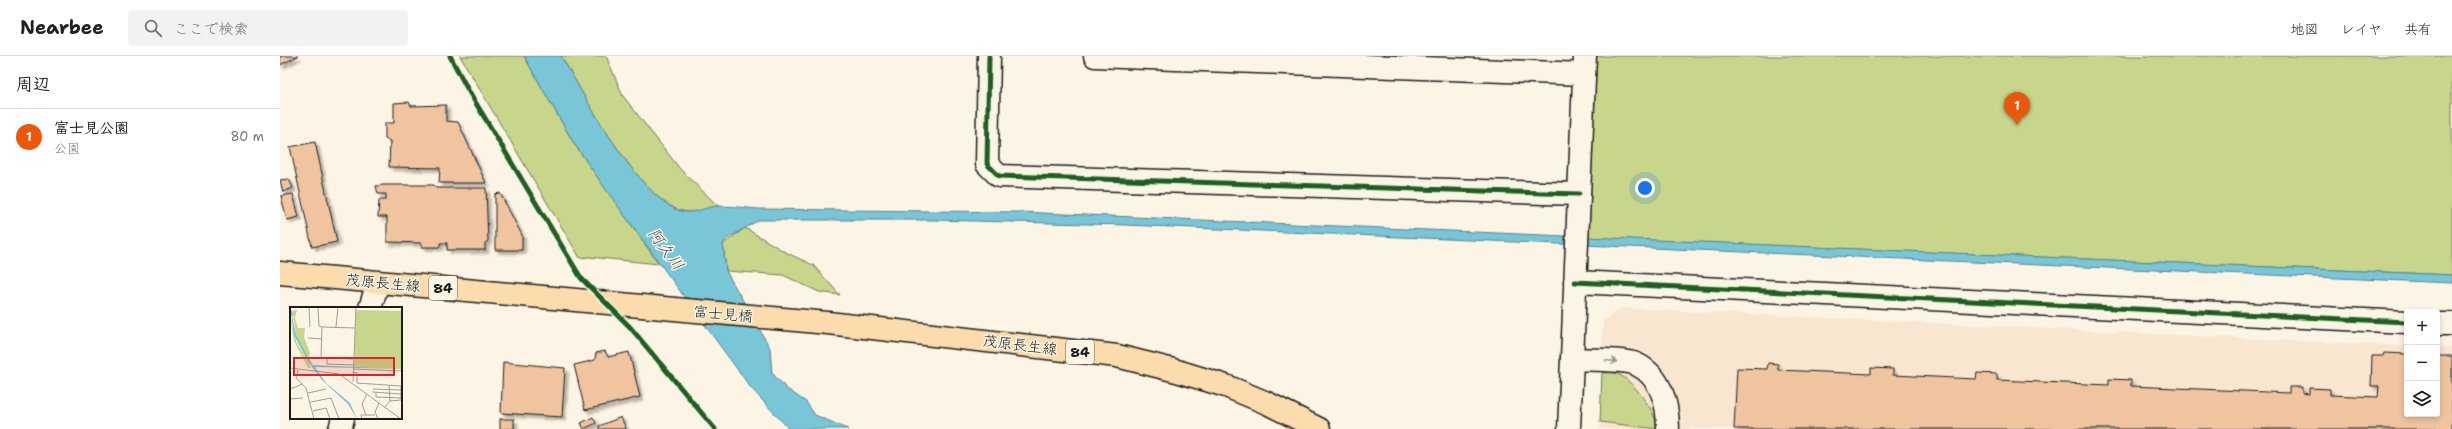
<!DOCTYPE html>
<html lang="ja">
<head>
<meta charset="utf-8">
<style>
	:root { --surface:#fff; --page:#f2f2f2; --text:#202124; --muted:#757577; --line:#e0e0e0; --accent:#ea580c }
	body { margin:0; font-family:"Shantell Sans","Klee One",sans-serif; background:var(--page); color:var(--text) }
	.controls { position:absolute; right:12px; bottom:12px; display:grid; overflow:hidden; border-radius:4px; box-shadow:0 2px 6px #0003 }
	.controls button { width:36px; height:36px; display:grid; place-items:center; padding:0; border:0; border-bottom:1px solid var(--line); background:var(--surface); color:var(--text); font:20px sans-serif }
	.you { position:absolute; left:1365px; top:132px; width:14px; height:14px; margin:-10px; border:3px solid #fff; border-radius:50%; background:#1a73e8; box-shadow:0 0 0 6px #1a73e833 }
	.badge { display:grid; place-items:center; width:26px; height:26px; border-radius:50%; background:var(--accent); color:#fff; font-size:13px; font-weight:700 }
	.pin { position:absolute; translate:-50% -33px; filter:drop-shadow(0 1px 2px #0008) }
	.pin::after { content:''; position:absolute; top:21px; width:14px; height:12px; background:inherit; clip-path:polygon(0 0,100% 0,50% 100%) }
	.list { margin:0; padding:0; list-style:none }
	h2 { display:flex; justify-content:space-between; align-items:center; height:52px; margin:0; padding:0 16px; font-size:17px }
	h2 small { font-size:13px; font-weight:400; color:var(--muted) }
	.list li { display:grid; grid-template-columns:26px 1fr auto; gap:12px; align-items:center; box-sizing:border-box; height:56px; padding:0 16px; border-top:1px solid var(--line) }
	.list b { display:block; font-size:15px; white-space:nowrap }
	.list p { margin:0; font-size:13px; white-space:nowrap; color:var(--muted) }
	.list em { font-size:13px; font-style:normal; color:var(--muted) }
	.icon { flex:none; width:22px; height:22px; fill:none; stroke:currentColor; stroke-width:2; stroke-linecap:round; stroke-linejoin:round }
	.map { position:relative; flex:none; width:2172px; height:373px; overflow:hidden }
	header { display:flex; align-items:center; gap:24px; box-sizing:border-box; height:56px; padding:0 20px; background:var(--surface); border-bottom:1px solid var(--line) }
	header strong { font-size:19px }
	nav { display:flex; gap:22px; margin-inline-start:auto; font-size:14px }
	.search { width:280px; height:36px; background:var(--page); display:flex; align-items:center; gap:10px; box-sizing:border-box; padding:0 14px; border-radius:4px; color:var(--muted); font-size:15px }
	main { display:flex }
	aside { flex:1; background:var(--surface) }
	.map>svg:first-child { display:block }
	.built { fill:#f8e6d0 }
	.green { fill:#c7d68a; stroke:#727953 }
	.water { fill:#7ac6d9; stroke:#54828d }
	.building { fill:#f0c49f; stroke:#1c1c1c; filter:url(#shadow) }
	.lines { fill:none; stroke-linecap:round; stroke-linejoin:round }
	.minor-casing { stroke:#1c1c1c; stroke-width:25 }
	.major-casing { stroke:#1c1c1c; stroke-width:25 }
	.minor { stroke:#fcf5e5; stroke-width:22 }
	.major { stroke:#fcdcac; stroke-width:22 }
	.cycleway-casing { stroke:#fcf5e5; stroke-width:8 }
	.cycleway { stroke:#1b5e20; stroke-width:5 }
	.oneway { stroke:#97938b }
	.labels { text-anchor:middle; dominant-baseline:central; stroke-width:3; stroke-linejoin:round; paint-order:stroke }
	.shield { fill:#fcf5e5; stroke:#5f5d58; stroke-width:1 }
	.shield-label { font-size:14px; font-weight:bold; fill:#1c1c1c }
	.street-label { font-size:15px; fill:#1c1c1c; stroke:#fcf5e5 }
	.water-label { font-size:16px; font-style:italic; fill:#3d585e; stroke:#fcf5e5 }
	.inset-road { fill:none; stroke:#a29e95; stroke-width:1 }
	.view { fill:#d62828; fill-opacity:0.15; stroke:#d62828; stroke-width:2 }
	.inset-edge { fill:none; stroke:#1c1c1c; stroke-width:2 }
</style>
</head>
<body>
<header>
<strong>Nearbee</strong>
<div class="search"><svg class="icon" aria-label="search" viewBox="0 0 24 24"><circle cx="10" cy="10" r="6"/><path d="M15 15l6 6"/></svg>ここで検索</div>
<nav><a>地図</a><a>レイヤ</a><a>共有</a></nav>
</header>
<main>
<aside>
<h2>周辺<small></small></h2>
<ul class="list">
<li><span class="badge">1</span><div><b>富士見公園</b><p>公園</p></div><em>80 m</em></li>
</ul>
</aside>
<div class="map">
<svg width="2172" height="373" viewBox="0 0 2172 373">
	<defs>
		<filter id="shadow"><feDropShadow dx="3.5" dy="3.5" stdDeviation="1" flood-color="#0004"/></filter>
	</defs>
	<rect width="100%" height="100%" fill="#fcf5e5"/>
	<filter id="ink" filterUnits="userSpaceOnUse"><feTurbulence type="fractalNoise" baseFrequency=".025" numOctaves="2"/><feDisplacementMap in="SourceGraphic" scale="8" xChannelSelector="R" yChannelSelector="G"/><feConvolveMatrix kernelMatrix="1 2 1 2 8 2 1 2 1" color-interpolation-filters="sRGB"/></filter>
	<g filter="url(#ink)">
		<!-- built -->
		<polygon class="built" points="1341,252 2127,290 2127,358 2157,358 2157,291 2172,292 2172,373 1320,373 1323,265"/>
		<!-- green -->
		<g class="green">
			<polygon points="180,0 244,0 293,86 379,208 309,201 300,202"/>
			<path d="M281,0H326L343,40L400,113L438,150C426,154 415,158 402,155C361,146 302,36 281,0Z"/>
			<polygon points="1305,0 2172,0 2172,219 1297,181"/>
			<polygon points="465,172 507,197 533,209 560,239 539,236 503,219 446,215 443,188"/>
			<path d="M1322,317C1326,317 1333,316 1338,318C1352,324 1378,357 1377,373L1320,366Z"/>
		</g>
		<!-- water -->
		<path class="water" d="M244,0H281C303,37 360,144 401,155C416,159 426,150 439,150C453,150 466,152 479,153L739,156L2172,219V227L845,169L657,164H479L446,183L443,188L446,215L490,292L492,317L507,333L526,346L535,359L568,373H509L471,332L329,138L293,86Z"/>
		<!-- building -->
		<g class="building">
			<polygon points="0,0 18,0 0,9"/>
			<polygon points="129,46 131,50 166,49 166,65 178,66 206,127 159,127 160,112 109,111 110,85 105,83 105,67 114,67 114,47"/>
			<polygon points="35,86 57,186 32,191 10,91"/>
			<polygon points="9,123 13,132 3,136 0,124"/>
			<polygon points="103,129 154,129 156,132 206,132 208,185 205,187 205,194 167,194 167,187 160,187 160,191 142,191 142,187 107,186 107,161 98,161 99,144 106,144 106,138 98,138 96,130"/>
			<polygon points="220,137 242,179 242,194 215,194 215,138"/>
			<polygon points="13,138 19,161 7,164 1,140"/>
			<polygon points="325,295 328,301 349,296 360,341 305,354 294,309 315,304 316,297"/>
			<polygon points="2104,297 2127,298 2127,358 2157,358 2157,300 2172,300 2172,373 1454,373 1457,312 1487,313 1488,307 1498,308 1498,314 1591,318 1591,312 1613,313 1613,319 1696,323 1697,317 1717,318 1717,324 1829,329 1829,323 1851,324 1851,330 2009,337 2009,331 2022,331 2022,337 2029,338 2029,332 2050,333 2050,339 2098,341 2099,330 2091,330 2092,300 2103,300"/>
			<polygon points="223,306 285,312 282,361 221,357"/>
			<polygon points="313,361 316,367 304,373 301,367"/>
			<polygon points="341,361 346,373 319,373 319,370"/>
			<rect x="220" y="363" width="14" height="10"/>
		</g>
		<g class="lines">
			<!-- minor casing -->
			<g class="minor-casing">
				<g id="minor">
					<polyline points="709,0 707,108 719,120 1299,138"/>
					<polyline points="815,0 1304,18"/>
					<polyline points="1295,226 2127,266"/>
					<polyline points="90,252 98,227"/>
					<polyline points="2157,268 2172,268"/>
					<path d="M1292,303C1307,304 1344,303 1356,308C1381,320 1388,348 1388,373"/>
					<polyline points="60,373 63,362"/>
					<polyline points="1289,373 1305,0"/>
				</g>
			</g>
			<!-- major casing -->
			<g class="major-casing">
				<polyline id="major" points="0,217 548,267 837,300 897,315 946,330 987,347 1039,373"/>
			</g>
			<!-- minor -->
			<use href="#minor" class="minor"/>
			<!-- major -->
			<use href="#major" class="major"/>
			<!-- cycleway casing -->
			<g class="cycleway-casing">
				<g id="cycleway">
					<polyline points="170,0 188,34 301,222 350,271 435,373"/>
					<polyline points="709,0 707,108 719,120 1299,138"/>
					<polyline points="1295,226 2127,266"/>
				</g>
			</g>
			<!-- cycleway -->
			<use href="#cycleway" class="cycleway"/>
		</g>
		<!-- one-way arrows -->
		<defs><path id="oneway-shaft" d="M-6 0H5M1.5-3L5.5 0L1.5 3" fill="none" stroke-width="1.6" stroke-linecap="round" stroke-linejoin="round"/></defs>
		<use class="oneway" href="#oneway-shaft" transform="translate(1331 305) rotate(5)"/>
	</g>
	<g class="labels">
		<!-- shield labels -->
		<g class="shield">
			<rect x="149" y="220" width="28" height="24" rx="3"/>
			<rect x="786" y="284" width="28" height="24" rx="3"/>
		</g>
		<g class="shield-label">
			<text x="163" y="232">84</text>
			<text x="800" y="296">84</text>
		</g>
		<!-- street labels -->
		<g class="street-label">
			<text transform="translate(103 227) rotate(5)">茂原長生線</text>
			<text transform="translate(443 258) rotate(5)">富士見橋</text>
			<text transform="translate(740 289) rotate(7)">茂原長生線</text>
		</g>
		<!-- water labels -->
		<g class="water-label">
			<text transform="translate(386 193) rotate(53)">阿久川</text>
		</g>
	</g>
	<!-- overview -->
	<g transform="translate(10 251)">
		<rect width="112" height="112" fill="#fcf5e5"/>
		<path d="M7,3L5,11L8,21H15L14,30L20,46L19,51L24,58L19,55L7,31L2,4ZM66,3L112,4V62L64,60ZM0,8L6,34L21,61H18L4,34Z" fill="#c7d68a"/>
		<path d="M0,0L3,7L7,3L2,9L6,27L22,58L112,62L25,60L36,76L60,96L67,112L58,97L32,73L18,55L4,28Z" fill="#7ac6d9"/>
		<path class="inset-road" d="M19,0L20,20M28,0L29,19L32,20L31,51H37V57L64,58M32,20L65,21M46,20L48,0M18,31L32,32M37,51L63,52M0,61L49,67L111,112M63,62L112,64M8,63L6,71L16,81L24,112M63,65L67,66V76M63,75L66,0M67,76L111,79V93L100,94M0,82L13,77M83,82L112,83M82,85L111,87M18,86L36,82M86,86V90L112,91M0,92L13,91M21,95L41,91L49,112M95,100L100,94L99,78M23,104L36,101L40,112M76,108L72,97L77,87M72,112L71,108H85M88,112L85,105L89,96"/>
		<path class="view" d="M4,51H104V68H4Z"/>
		<rect width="112" height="112" class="inset-edge"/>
	</g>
</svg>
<div class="controls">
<button>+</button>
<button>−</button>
<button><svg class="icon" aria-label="layers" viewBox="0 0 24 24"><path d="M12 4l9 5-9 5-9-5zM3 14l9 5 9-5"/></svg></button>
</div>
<div class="you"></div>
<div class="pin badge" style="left:1737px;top:69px">1</div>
</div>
</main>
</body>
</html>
